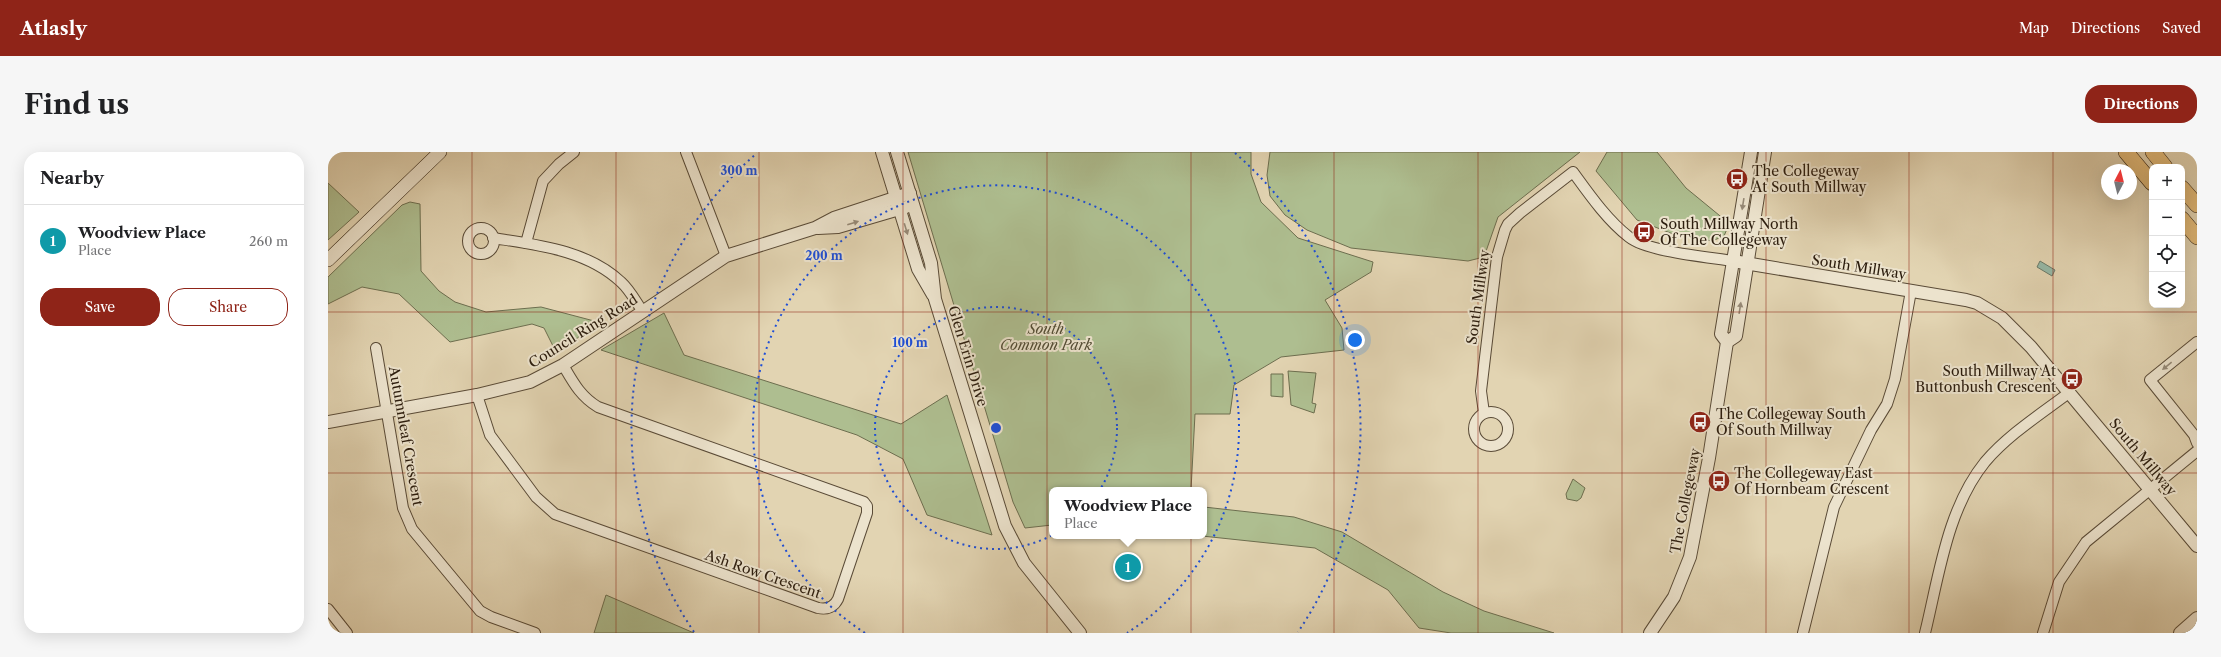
<!DOCTYPE html>
<html lang="en">
<head>
<meta charset="utf-8">
<style>
	:root { --surface:#fff; --page:#f6f6f6; --text:#202124; --muted:#757577; --line:#e0e0e0; --accent:#8f2418 }
	body { margin:0; font-family:"Libre Caslon Text",serif; background:var(--page); color:var(--text) }
	.controls { position:absolute; right:12px; top:12px; display:grid; overflow:hidden; border-radius:8px; box-shadow:0 4px 16px #0002 }
	.controls button { width:36px; height:36px; display:grid; place-items:center; padding:0; border:0; border-bottom:1px solid var(--line); background:var(--surface); color:var(--text); font:20px sans-serif }
	.compass { position:absolute; left:1773px; top:12px; width:36px; height:36px; border-radius:50%; background:var(--surface); box-shadow:0 4px 16px #0002; rotate:7deg }
	.you { position:absolute; left:1027px; top:188px; width:14px; height:14px; margin:-10px; border:3px solid #fff; border-radius:50%; background:#1a73e8; box-shadow:0 0 0 6px #1a73e833 }
	.badge { display:grid; place-items:center; width:26px; height:26px; border-radius:50%; background:var(--accent); color:#fff; font-size:13px; font-weight:700 }
	.pin { position:absolute; translate:-50% -50%; border:2px solid #fff; box-shadow:0 1px 4px #0006 }
	.popup { position:absolute; left:721px; top:335px; width:158px; height:52px; box-sizing:border-box; display:grid; place-content:center; border-radius:8px; background:var(--surface); filter:drop-shadow(0 1px 3px #0005); font-size:13px; white-space:nowrap; color:var(--muted) }
	.popup b { font-size:15px; color:var(--text) }
	.popup::after { content:''; position:absolute; left:50%; top:100%; margin-left:-8px; border:8px solid transparent; border-top-color:var(--surface) }
	.list { margin:0; padding:0; list-style:none }
	h2 { display:flex; justify-content:space-between; align-items:center; height:52px; margin:0; padding:0 16px; font-size:17px }
	h2 small { font-size:13px; font-weight:400; color:var(--muted) }
	.list li { display:grid; grid-template-columns:26px 1fr auto; gap:12px; align-items:center; box-sizing:border-box; height:72px; padding:0 16px; border-top:1px solid var(--line) }
	.list b { display:block; font-size:15px; white-space:nowrap }
	.list p { margin:0; font-size:13px; white-space:nowrap; color:var(--muted) }
	.list em { font-size:13px; font-style:normal; color:var(--muted) }
	.actions { display:flex; gap:8px; padding:12px 16px }
	.actions a { flex:1; padding:9px 0; border:1px solid var(--accent); border-radius:16px; text-align:center; font-size:14px; color:var(--accent) }
	.actions .main { background:var(--accent); color:#fff }
	.icon { flex:none; width:22px; height:22px; fill:none; stroke:currentColor; stroke-width:2; stroke-linecap:round; stroke-linejoin:round }
	.map { position:relative; flex:none; width:1869px; height:481px; overflow:hidden; border-radius:16px }
	header { display:flex; align-items:center; gap:24px; box-sizing:border-box; height:56px; padding:0 20px; background:var(--accent); color:#fff }
	header strong { font-size:19px }
	nav { display:flex; gap:22px; margin-inline-start:auto; font-size:14px }
	.intro { display:flex; align-items:center; justify-content:space-between; box-sizing:border-box; height:96px; padding:0 24px }
	h1 { margin:0; font-size:28px }
	.button { padding:10px 18px; border-radius:16px; background:var(--accent); color:#fff; font-size:14px; font-weight:700 }
	main { display:flex; gap:24px; padding:0 24px }
	aside { flex:1; background:var(--surface); border-radius:16px; box-shadow:0 4px 16px #0002 }
	.map>svg:first-child { display:block }
	.green { fill:#aebe90; stroke:#6d6e4f }
	.water { fill:#96b9a7; stroke:#6c7b6a }
	.lines { fill:none; stroke-linecap:round; stroke-linejoin:round }
	.minor-casing { stroke:#5a4b37; stroke-width:12 }
	.tertiary-casing { stroke:#5a4b37; stroke-width:14 }
	.secondary-casing { stroke:#2c1d0e; stroke-width:14 }
	.primary-casing { stroke:#2c1d0e; stroke-width:16 }
	.minor { stroke:#ece3cd; stroke-width:10 }
	.tertiary { stroke:#ece3cd; stroke-width:12 }
	.secondary { stroke:#ece3cd; stroke-width:13 }
	.primary { stroke:#e1ba79; stroke-width:15 }
	.oneway { fill:#968a77 }
	.grid { fill:none; stroke:#8f2418; stroke-width:1; stroke-opacity:0.55 }
	.ring { fill:none; stroke:#1d4ed8; stroke-width:2; stroke-dasharray:2 4 }
	.labels { text-anchor:middle; dominant-baseline:central; stroke-width:4; stroke-linejoin:round; paint-order:stroke }
	.poi-label { font-size:14px; fill:#2c1d0e; stroke:#ece3cd; text-anchor:start }
	.street-label { font-size:14px; fill:#2c1d0e; stroke:#ece3cd }
	.park-label { font-size:14px; font-style:italic; fill:#534d35; stroke:#ece3cd }
	.centre { fill:#1d4ed8; stroke:#ece3cd; stroke-width:2 }
	.ring-label { font-size:12px; text-anchor:middle; font-weight:bold; fill:#1d4ed8; stroke:#ece3cd; stroke-width:4; stroke-linejoin:round; paint-order:stroke }
</style>
</head>
<body>
<header>
<strong>Atlasly</strong>
<nav><a>Map</a><a>Directions</a><a>Saved</a></nav>
</header>
<div class="intro"><h1>Find us</h1><a class="button">Directions</a></div>
<main>
<aside>
<h2>Nearby<small></small></h2>
<ul class="list">
<li><span class="badge" style="background:#0f9aa8">1</span><div><b>Woodview Place</b><p>Place</p></div><em>260 m</em></li>
</ul>
<div class="actions"><a class="main">Save</a><a>Share</a></div>
</aside>
<div class="map">
<svg width="1869" height="481" viewBox="0 0 1869 481">
	<rect width="100%" height="100%" fill="#e2d4b2"/>
	<filter id="stains"><feTurbulence type="fractalNoise" baseFrequency=".005" numOctaves="4"/><feColorMatrix values="0 0 0 0 .2 0 0 0 0 .09 0 0 0 0 .02 0 0 0 .5 -.17"/></filter>
	<radialGradient id="worn" r=".72"><stop offset=".6" stop-color="#630" stop-opacity="0"/><stop offset="1" stop-color="#630" stop-opacity=".3"/></radialGradient>
	<!-- green -->
	<g class="green">
		<polygon points="580,0 923,0 923,22 933,50 970,86 1045,110 1043,120 997,148 1014,176 1016,198 953,205 906,233 902,262 867,262 863,338 724,338 724,373 697,376 685,350"/>
		<polygon points="942,0 1252,0 1170,65 1156,105 1140,109 1023,96 979,78 957,63 942,44 939,23"/>
		<polygon points="1279,0 1329,0 1358,36 1397,68 1399,77 1396,84 1384,89 1345,82 1309,68 1268,19"/>
		<polygon points="0,31 31,60 0,88"/>
		<polygon points="82,50 92,52 93,119 111,139 127,150 158,160 213,155 270,170 229,202 216,176 204,172 122,190 71,142 34,135 0,152 0,125 74,53"/>
		<polygon points="336,161 356,203 573,272 619,243 664,383 599,363 575,307 529,283 273,198"/>
		<polygon points="960,219 988,221 984,251 988,252 986,261 963,253"/>
		<polygon points="943,222 955,222 955,245 943,244"/>
		<polygon points="1245,327 1257,336 1253,346 1249,349 1239,347 1238,342"/>
		<polygon points="876,355 966,365 1014,380 1115,440 1156,459 1226,481 1123,481 1091,476 1060,438 987,396 874,384 876,384"/>
		<polygon points="278,443 366,481 266,481"/>
	</g>
	<!-- water -->
	<polygon class="water" points="1712,109 1727,118 1724,124 1709,115"/>
	<g class="lines">
		<!-- minor casing -->
		<g class="minor-casing">
			<g id="minor">
				<polyline points="358,0 398,104"/>
				<circle cx="153" cy="89" r="13"/>
				<path d="M165,86C210,93 259,98 293,130C302,138 308,150 315,160"/>
				<polyline points="198,91 215,29 231,12 246,0"/>
				<polyline points="1869,190 1822,228 1866,283 1869,291"/>
				<polyline points="48,196 75,356 84,377 152,459 163,465 207,481"/>
				<path d="M149,243L162,283L208,345L227,362L490,456C499,458 506,455 510,447L539,361V354L536,350L270,255C252,244 245,230 235,213"/>
				<circle cx="1163" cy="277" r="17"/>
				<path d="M1156,261L1153,239L1169,105L1177,78L1180,72L1192,61L1245,20C1261,42 1279,68 1301,85C1320,100 1380,105 1405,109"/>
				<polyline points="0,457 19,481"/>
				<polyline points="1475,481 1506,355 1543,278 1559,252 1567,227 1583,139"/>
				<path d="M1597,481C1611,424 1619,357 1657,310C1681,282 1713,262 1742,240"/>
				<polyline points="1715,481 1731,430 1758,390 1869,299"/>
			</g>
		</g>
		<!-- tertiary casing -->
		<g class="tertiary-casing">
			<g id="tertiary">
				<polyline points="554,0 590,117 605,143"/>
				<polyline points="569,0 603,111 607,147 677,374 696,411 752,481"/>
				<polyline points="490,76 510,75 578,55"/>
				<polyline points="1405,109 1638,148 1649,151 1674,166 1703,195 1869,394"/>
				<polyline points="1399,190 1408,184 1437,0"/>
				<polyline points="0,270 149,243 202,230 235,213 398,104 487,76 506,66 582,41"/>
				<polyline points="1322,481 1346,445 1362,405 1381,306 1399,190 1393,182 1423,0"/>
				<polyline points="1852,481 1869,466"/>
			</g>
		</g>
		<!-- secondary casing -->
		<g class="secondary-casing">
			<polyline id="secondary" points="0,108 112,0"/>
		</g>
		<!-- primary casing -->
		<g class="primary-casing">
			<g id="primary">
				<polyline points="1798,0 1824,31"/>
				<polyline points="1825,0 1837,15"/>
				<polyline points="1854,36 1869,53"/>
				<polyline points="1854,67 1869,85"/>
			</g>
		</g>
		<!-- minor -->
		<use href="#minor" class="minor"/>
		<!-- tertiary -->
		<use href="#tertiary" class="tertiary"/>
		<!-- secondary -->
		<use href="#secondary" class="secondary"/>
		<!-- primary -->
		<use href="#primary" class="primary"/>
	</g>
	<!-- one-way arrows -->
	<defs><path id="oneway-solid" d="M-6-.8H1V-3.2L6.5 0L1 3.2V.8H-6Z"/></defs>
	<g class="oneway">
		<use href="#oneway-solid" transform="translate(1415 52) rotate(99)"/>
		<use href="#oneway-solid" transform="translate(525 71) rotate(-17)"/>
		<use href="#oneway-solid" transform="translate(578 77) rotate(73)"/>
		<use href="#oneway-solid" transform="translate(1412 156) rotate(-81)"/>
		<use href="#oneway-solid" transform="translate(1839 214) rotate(141)"/>
	</g>
	<!-- grid -->
	<path class="grid" d="M144,0V481M288,0V481M431,0V481M575,0V481M719,0V481M863,0V481M1006,0V481M1150,0V481M1294,0V481M1438,0V481M1581,0V481M1725,0V481M0,160H1869M0,321H1869"/>
	<!-- distance rings -->
	<g class="ring">
		<circle cx="668" cy="276" r="121"/>
		<path d="M537 481A243 243 0 1 1 799 481"/>
		<path d="M366 480A364 364 0 0 1 429 1M907 1A364 364 0 0 1 970 480"/>
	</g>
	<!-- icons -->
	<defs>
		<g id="bus-disc" transform="scale(1.15)"><circle r="9.5" fill="#8f2418" stroke="#ece3cd"/><path d="M-5-6H5V4H4V6H2V4H-2V6H-4V4H-5ZM-3.5-4V0h7V-4ZM-3.5 1.2v1.5H-2V1.2ZM2 1.2v1.5H3.5V1.2Z" fill="#fff"/></g>
	</defs>
	<g fill-rule="evenodd">
		<use href="#bus-disc" x="1409" y="27"/>
		<use href="#bus-disc" x="1316" y="80"/>
		<use href="#bus-disc" x="1744" y="227"/>
		<use href="#bus-disc" x="1372" y="270"/>
		<use href="#bus-disc" x="1391" y="329"/>
	</g>
	<g class="labels">
		<!-- poi labels -->
		<g class="poi-label">
			<text x="1424" y="19">The Collegeway<tspan x="1424" dy="16">At South Millway</tspan></text>
			<text x="1332" y="72">South Millway North<tspan x="1332" dy="16">Of The Collegeway</tspan></text>
			<text x="1728" y="219" text-anchor="end">South Millway At<tspan x="1728" dy="16">Buttonbush Crescent</tspan></text>
			<text x="1388" y="262">The Collegeway South<tspan x="1388" dy="16">Of South Millway</tspan></text>
			<text x="1406" y="321">The Collegeway East<tspan x="1406" dy="16">Of Hornbeam Crescent</tspan></text>
		</g>
		<!-- street labels -->
		<g class="street-label">
			<text transform="translate(1531 115) rotate(9)">South Millway</text>
			<text transform="translate(1150 145) rotate(-82)">South Millway</text>
			<text transform="translate(255 179) rotate(-32)">Council Ring Road</text>
			<text transform="translate(640 204) rotate(73)">Glen Erin Drive</text>
			<text transform="translate(78 284) rotate(80)">Autumnleaf Crescent</text>
			<text transform="translate(1815 305) rotate(50)">South Millway</text>
			<text transform="translate(1357 349) rotate(-79)">The Collegeway</text>
			<text transform="translate(435 422) rotate(19)">Ash Row Crescent</text>
		</g>
		<!-- park labels -->
		<g class="park-label">
			<text x="718" y="177">South<tspan x="718" dy="16">Common Park</tspan></text>
		</g>
	</g>
	<circle cx="668" cy="276" r="6" class="centre"/>
	<g class="ring-label">
		<text x="411" y="23">300 m</text>
		<text x="496" y="108">200 m</text>
		<text x="582" y="195">100 m</text>
	</g>
	<rect width="100%" height="100%" filter="url(#stains)"/>
	<rect width="100%" height="100%" fill="url(#worn)"/>
</svg>
<div class="controls">
<button>+</button>
<button>−</button>
<button><svg class="icon" aria-label="locate" viewBox="0 0 24 24"><circle cx="12" cy="12" r="6"/><path d="M12 2v4M12 18v4M2 12h4M18 12h4"/></svg></button>
<button><svg class="icon" aria-label="layers" viewBox="0 0 24 24"><path d="M12 4l9 5-9 5-9-5zM3 14l9 5 9-5"/></svg></button>
</div>
<svg class="compass" viewBox="-18 -18 36 36"><path d="M0-13l5 13h-10z" fill="#e53935"/><path d="M0 13l5-13h-10z" fill="#757577"/></svg>
<div class="you"></div>
<div class="pin badge" style="left:800px;top:415px;background:#0f9aa8">1</div>
<div class="popup"><b>Woodview Place</b>Place</div>
</div>
</main>
</body>
</html>
